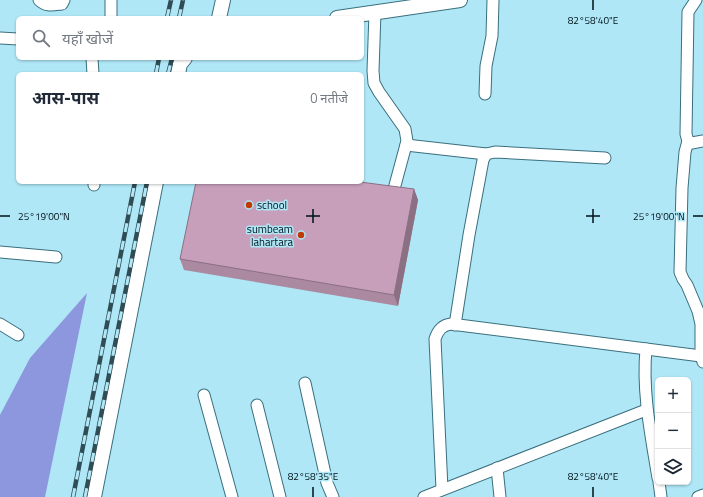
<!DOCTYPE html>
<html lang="hi">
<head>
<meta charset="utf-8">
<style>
	:root { --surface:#fff; --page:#f2f2f3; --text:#1f2937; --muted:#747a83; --line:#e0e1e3 }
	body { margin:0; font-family:"Titillium Web","Noto Sans Devanagari",sans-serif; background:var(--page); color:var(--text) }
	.controls { position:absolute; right:12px; bottom:12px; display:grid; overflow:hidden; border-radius:6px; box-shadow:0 1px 3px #0004 }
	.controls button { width:36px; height:36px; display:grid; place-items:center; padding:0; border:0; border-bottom:1px solid var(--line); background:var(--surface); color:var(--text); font:20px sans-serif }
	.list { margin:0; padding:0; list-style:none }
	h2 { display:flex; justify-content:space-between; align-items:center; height:52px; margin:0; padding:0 16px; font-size:17px }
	h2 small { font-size:13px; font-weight:400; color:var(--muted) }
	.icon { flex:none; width:22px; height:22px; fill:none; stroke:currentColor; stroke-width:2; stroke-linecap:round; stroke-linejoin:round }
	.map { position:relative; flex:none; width:703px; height:497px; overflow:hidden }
	.search { position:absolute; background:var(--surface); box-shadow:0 1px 3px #0004; left:16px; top:16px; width:348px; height:44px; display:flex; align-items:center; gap:10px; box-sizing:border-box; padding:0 14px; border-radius:6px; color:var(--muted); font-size:15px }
	.panel { position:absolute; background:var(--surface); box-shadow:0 1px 3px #0004; left:16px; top:72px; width:348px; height:112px; border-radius:6px }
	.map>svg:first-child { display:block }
	.water { fill:#8c97dd }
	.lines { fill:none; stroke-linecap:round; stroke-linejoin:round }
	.minor-casing { stroke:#3a6f7d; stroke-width:13 }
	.tertiary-casing { stroke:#3a6f7d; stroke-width:16 }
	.minor { stroke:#fff; stroke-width:11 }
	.tertiary { stroke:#fff; stroke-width:14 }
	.rail-casing { stroke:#304c54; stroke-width:4.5 }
	.rail { stroke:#afe7f7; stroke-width:3; stroke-dasharray:9; stroke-linecap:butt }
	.wall { fill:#ab89a1 }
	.shaded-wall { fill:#8b6f83 }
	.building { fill:#c79fbb; stroke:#8b6f83 }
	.ticks { fill:none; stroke:#001217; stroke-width:1.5 }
	.poi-dot { fill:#c13903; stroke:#afe7f7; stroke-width:1.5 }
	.labels { text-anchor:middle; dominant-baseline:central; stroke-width:3; stroke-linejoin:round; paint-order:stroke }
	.poi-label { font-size:11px; fill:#001217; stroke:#afe7f7; text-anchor:start }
	.ticks-label { font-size:10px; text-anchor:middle; fill:#001217; stroke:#afe7f7; stroke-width:3; stroke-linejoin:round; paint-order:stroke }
</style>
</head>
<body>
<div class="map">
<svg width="703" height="497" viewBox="0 0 703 497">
	<rect width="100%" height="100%" fill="#afe7f7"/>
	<!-- water -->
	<polygon class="water" points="87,293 45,497 0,497 0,415 30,358"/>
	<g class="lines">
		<!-- minor casing -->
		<g class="minor-casing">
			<g id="minor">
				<path d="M39,0C46,7 53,5 62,4L64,0"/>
				<polyline points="696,0 688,12 686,134 688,141 692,143 703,141"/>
				<polyline points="375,12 373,71 374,83 379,92 405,129 407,141 394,189"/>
				<polyline points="111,18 111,0"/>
				<polyline points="0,38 18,39"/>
				<polyline points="92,58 93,74"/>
				<polyline points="485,94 486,66 492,36 493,0"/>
				<polyline points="688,141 685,152 682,188 680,272 683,279 687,285 698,311 701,324 701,356 703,357"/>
				<polyline points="406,145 486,154"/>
				<polyline points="94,185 94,182"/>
				<polyline points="0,252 56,257"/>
				<polyline points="0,324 18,335"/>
				<polyline points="455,325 469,235 483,160 486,154 495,152 605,158"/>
				<path d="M646,349C642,393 651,435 658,478"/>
				<polyline points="305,383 327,483 333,497"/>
				<polyline points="204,395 232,497"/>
				<polyline points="257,405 280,497"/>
				<polyline points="497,468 500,497"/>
				<polyline points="659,482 661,497"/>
				<path d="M442,489L435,339C438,330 442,325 451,324L701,356L703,362"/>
				<polyline points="424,497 646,410"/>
				<polyline points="698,497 703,495"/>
			</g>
		</g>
		<!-- tertiary casing -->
		<g class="tertiary-casing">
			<g id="tertiary">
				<polyline points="219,18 223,0"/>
				<polyline points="337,18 460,0"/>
				<polyline points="178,74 180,64 185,58"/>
				<polyline points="94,497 156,182"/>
			</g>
		</g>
		<!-- minor -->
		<use href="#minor" class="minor"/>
		<!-- tertiary -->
		<use href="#tertiary" class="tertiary"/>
		<!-- rail casing -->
		<g class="rail-casing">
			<g id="rail">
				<polyline points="167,18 171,0"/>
				<polyline points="179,18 183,0"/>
				<polyline points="156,74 159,58"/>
				<polyline points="168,74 172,58"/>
				<polyline points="73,497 135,182"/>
				<polyline points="85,497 147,182"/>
			</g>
		</g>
		<!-- rail -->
		<use href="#rail" class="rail"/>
	</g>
	<!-- wall -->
	<polygon class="wall" points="414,189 418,200 398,306 184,270 180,259"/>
	<!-- shaded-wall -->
	<polygon class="shaded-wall" points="414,189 418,200 398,306 394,295"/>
	<!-- building -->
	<polygon class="building" points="196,182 360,182 414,189 394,295 180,259"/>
	<!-- ticks -->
	<path class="ticks" d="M593,0V10M313,209V223M593,209V223M0,216H10M306,216H320M586,216H600M693,216H703M313,487V497M593,487V497"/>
	<!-- markers -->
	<g class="poi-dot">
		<circle cx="249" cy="205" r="4"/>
		<circle cx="301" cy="235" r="4"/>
	</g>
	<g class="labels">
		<!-- poi labels -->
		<g class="poi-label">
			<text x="257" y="205">school</text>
			<text x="293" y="229" text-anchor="end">sumbeam<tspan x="293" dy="13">lahartara</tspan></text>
		</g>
	</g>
	<g class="ticks-label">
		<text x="593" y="24">82°58'40"E</text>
		<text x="44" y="220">25°19'00"N</text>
		<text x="659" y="220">25°19'00"N</text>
		<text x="313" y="480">82°58'35"E</text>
		<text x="593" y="480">82°58'40"E</text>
	</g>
</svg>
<div class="controls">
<button>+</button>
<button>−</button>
<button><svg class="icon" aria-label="layers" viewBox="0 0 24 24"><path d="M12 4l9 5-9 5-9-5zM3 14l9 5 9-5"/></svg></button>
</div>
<div class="search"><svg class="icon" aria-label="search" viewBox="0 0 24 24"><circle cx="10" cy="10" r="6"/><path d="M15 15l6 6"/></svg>यहाँ खोजें</div>
<section class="panel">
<h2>आस-पास<small>0 नतीजे</small></h2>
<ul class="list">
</ul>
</section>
</div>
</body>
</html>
